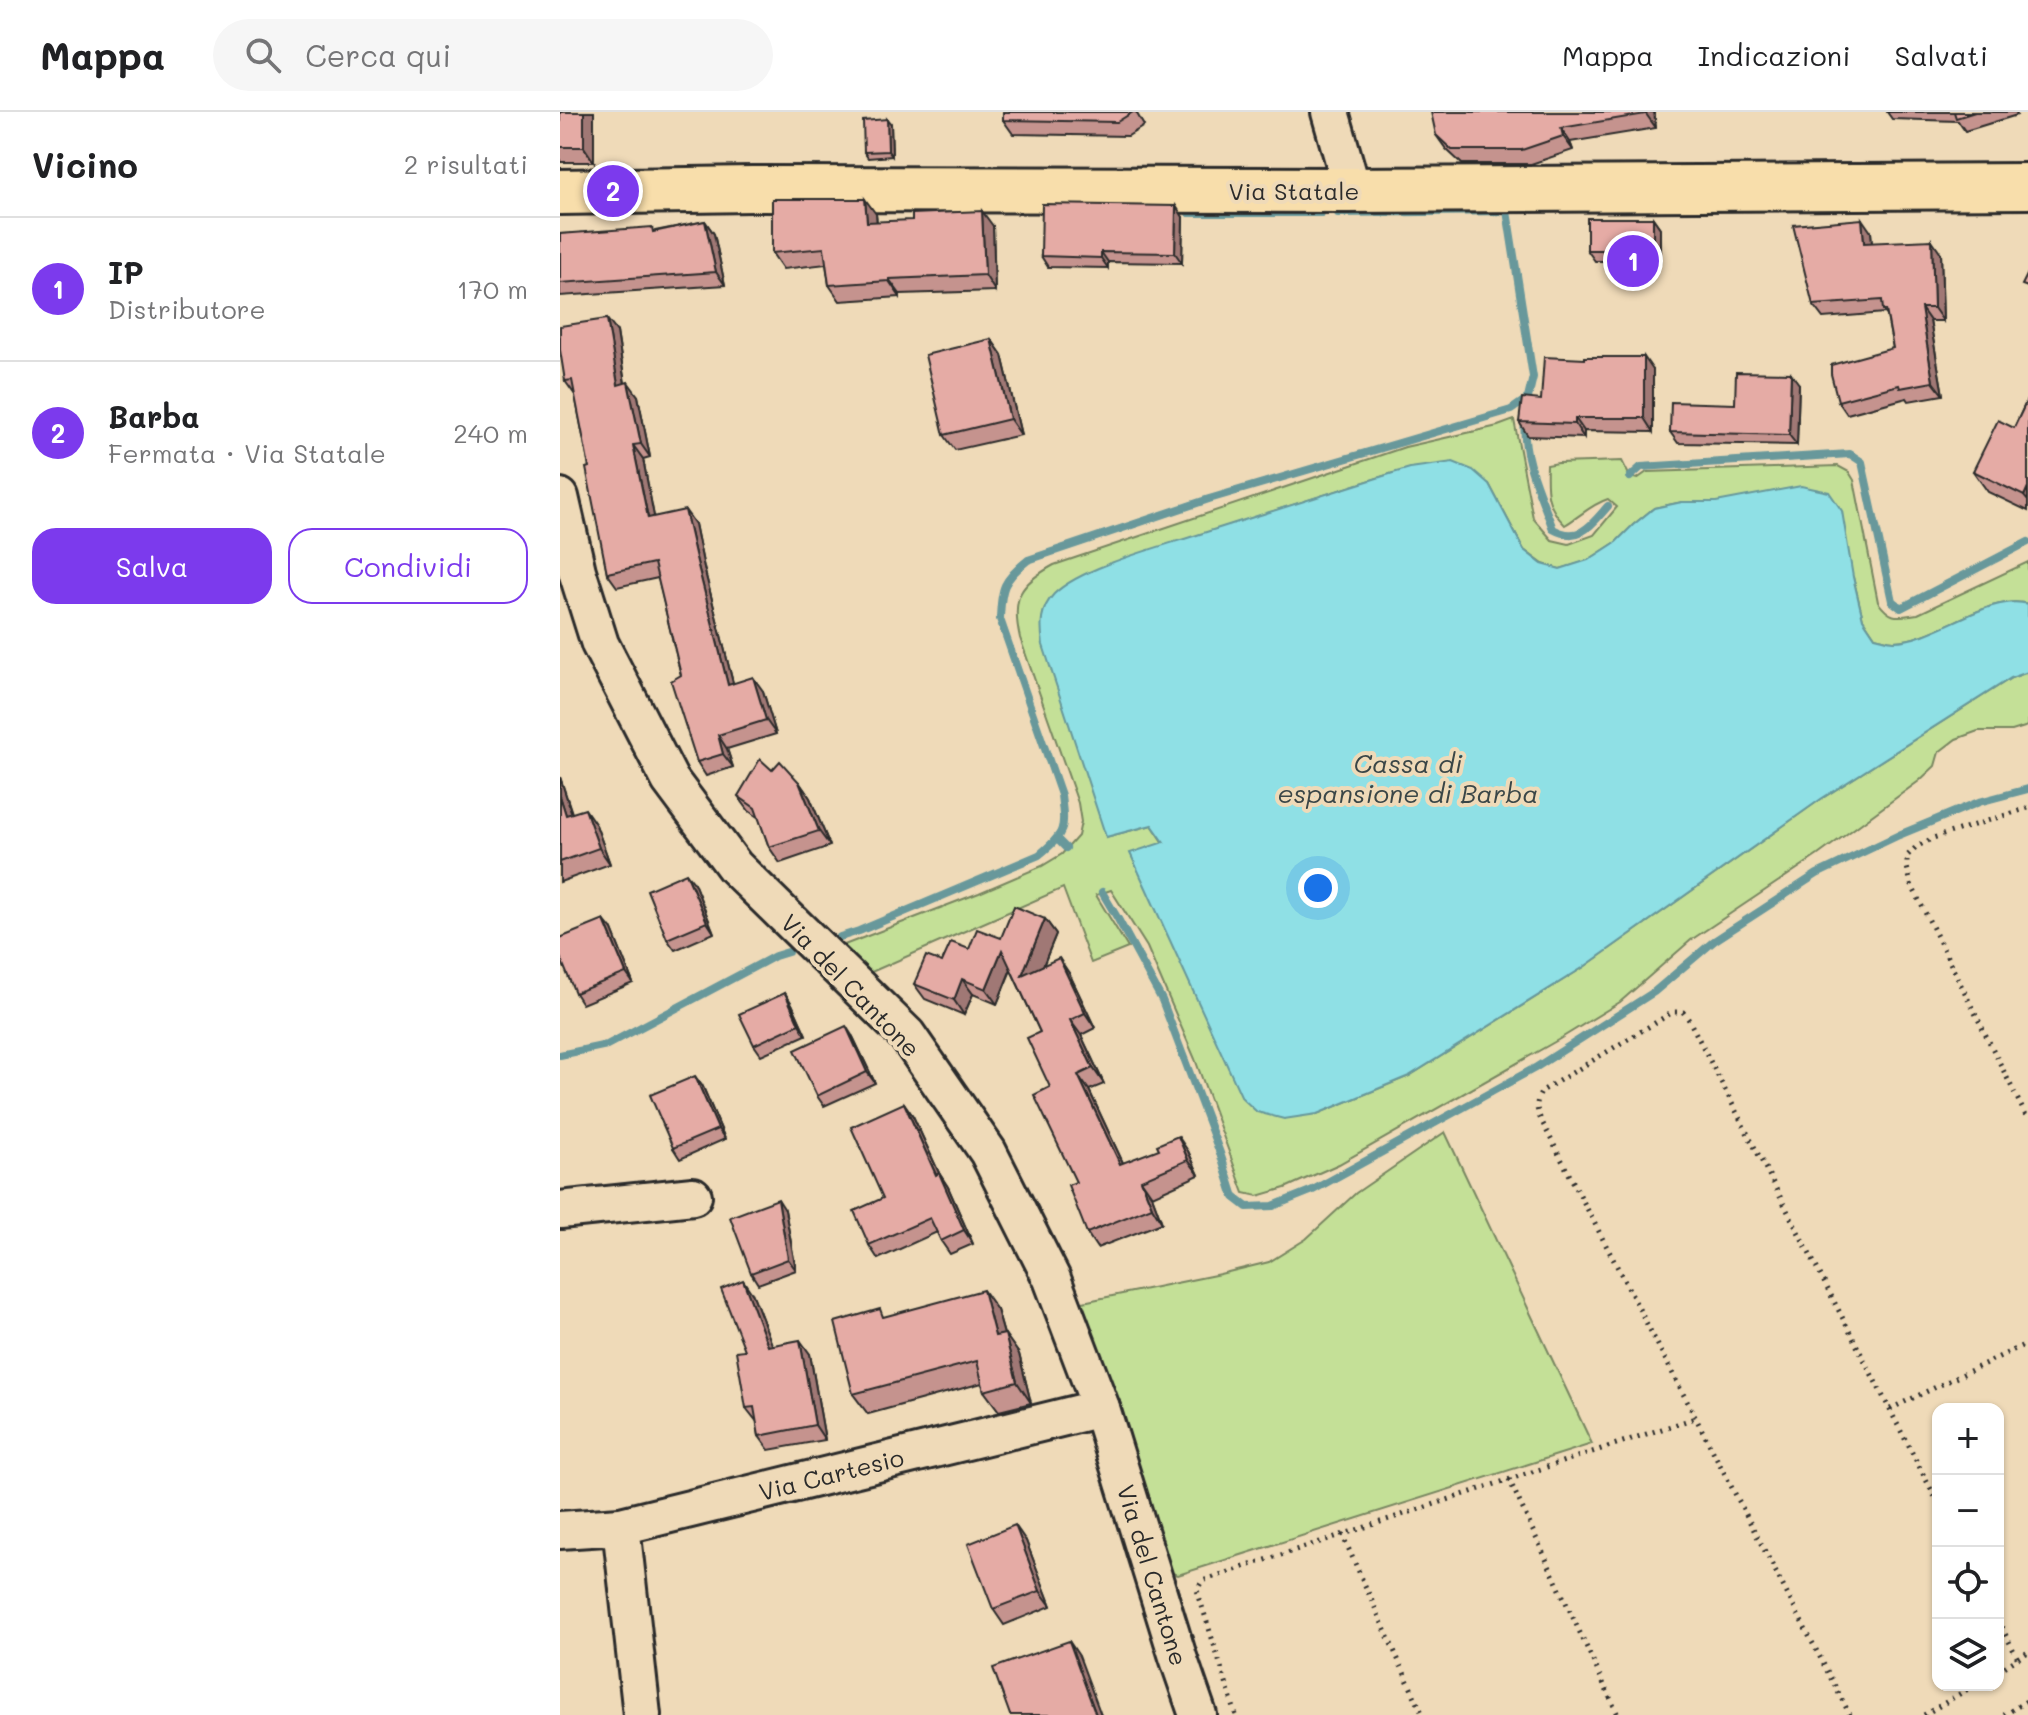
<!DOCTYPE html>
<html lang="it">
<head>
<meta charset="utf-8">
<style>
	:root { --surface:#fff; --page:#f6f6f6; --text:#202124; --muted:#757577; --line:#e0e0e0; --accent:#7c3aed }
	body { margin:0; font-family:Mali,sans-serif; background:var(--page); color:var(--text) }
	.controls { position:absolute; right:24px; bottom:24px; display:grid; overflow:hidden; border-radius:16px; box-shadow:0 2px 6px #0004 }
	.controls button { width:72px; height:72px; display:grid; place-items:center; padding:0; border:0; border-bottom:2px solid var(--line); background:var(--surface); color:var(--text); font:40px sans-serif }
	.you { position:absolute; left:758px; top:776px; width:28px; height:28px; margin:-20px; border:6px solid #fff; border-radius:50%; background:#1a73e8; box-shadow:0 0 0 12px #1a73e833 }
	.badge { display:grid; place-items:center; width:52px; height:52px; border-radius:50%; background:var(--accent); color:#fff; font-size:26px; font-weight:700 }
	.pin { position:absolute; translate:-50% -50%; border:4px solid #fff; box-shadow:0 2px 8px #0006 }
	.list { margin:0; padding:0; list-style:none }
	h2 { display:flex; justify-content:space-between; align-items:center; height:104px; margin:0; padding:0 32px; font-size:34px }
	h2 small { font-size:26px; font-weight:400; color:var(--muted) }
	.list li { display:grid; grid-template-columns:52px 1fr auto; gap:24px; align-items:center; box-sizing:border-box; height:144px; padding:0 32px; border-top:2px solid var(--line) }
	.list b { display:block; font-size:30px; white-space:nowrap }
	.list p { margin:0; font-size:26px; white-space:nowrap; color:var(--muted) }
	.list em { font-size:26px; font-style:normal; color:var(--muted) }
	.actions { display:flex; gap:16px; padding:24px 32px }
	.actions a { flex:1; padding:18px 0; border:2px solid var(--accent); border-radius:24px; text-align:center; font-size:28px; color:var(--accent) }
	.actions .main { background:var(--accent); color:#fff }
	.icon { flex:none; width:44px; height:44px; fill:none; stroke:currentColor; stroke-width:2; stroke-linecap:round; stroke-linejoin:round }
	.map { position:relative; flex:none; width:1468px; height:1603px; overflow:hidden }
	header { display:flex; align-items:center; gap:48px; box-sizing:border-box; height:112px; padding:0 40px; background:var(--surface); border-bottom:2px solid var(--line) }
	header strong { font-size:38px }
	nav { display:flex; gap:44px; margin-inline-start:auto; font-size:28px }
	.search { width:560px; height:72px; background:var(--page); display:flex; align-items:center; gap:20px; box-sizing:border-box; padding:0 28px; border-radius:44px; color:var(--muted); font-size:30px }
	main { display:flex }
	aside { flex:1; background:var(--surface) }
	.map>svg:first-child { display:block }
	.green { fill:#c4e097; stroke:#788661; stroke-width:2 }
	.water { fill:#8fe0e5; stroke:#67989b; stroke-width:2 }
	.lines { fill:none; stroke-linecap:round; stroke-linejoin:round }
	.stream { stroke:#67989b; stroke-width:8 }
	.minor-casing { stroke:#2b2b2b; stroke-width:42 }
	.major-casing { stroke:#2b2b2b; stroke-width:50 }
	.path { stroke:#2b2b2b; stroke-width:5; stroke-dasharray:2 6; stroke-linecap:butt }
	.minor { stroke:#efdab8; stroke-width:36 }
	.major { stroke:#f8deab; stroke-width:44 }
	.wall { fill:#c5938e; stroke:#2b2b2b; stroke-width:2 }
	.shaded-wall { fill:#a07874; stroke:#2b2b2b; stroke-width:2 }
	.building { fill:#e5aba5; stroke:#2b2b2b; stroke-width:2 }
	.labels { text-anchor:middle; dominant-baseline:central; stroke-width:8; stroke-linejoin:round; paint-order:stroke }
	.street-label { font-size:24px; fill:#2b2b2b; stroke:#efdab8 }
	.water-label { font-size:26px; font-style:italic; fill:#3a4647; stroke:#efdab8 }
</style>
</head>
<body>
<header>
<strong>Mappa</strong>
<div class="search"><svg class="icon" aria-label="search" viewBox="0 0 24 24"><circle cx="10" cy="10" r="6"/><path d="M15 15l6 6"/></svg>Cerca qui</div>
<nav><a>Mappa</a><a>Indicazioni</a><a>Salvati</a></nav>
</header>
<main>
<aside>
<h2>Vicino<small>2 risultati</small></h2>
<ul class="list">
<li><span class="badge">1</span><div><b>IP</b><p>Distributore</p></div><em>170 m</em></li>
<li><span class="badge">2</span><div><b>Barba</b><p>Fermata · Via Statale</p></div><em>240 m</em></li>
</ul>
<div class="actions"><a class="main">Salva</a><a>Condividi</a></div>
</aside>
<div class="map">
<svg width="1468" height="1603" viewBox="0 0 1468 1603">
	<rect width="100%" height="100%" fill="#efdab8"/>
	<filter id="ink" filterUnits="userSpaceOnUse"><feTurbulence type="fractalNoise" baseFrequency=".0125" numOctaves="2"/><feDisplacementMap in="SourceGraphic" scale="16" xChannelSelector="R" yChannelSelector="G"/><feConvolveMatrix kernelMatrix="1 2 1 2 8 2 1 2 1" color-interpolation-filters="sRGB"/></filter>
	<g filter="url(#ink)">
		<!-- green -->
		<g class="green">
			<path d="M954,308L973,406L992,428L1009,432L1034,423L1057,395L1048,387C1032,392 1020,404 1005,413C986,394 986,379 987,353L998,351L1062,349L1070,365L1077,367L1087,360L1278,354L1289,360L1294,368L1318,490C1331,508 1337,505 1358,502L1468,450V492C1430,480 1375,529 1334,529C1328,529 1321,526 1315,525L1303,507L1293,465L1156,390H1122L1094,396L1073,413L1056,430L1027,449L1000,457L983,452L964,438L929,372L833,361L573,444L546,725L592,713L604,731L571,742L757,1002L849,964L1024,855L1261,687L1451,566L1468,560V614L1452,619H1418L1396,627L1379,640L1375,654L1359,669L1258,743L1131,828L1060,890L998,928L779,1052L725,1076L698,1084L684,1081L635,947L587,835L551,778L536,783L568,836L531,851L503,776L300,865L279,835L419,781L482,754L502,742L518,724L521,710L518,691L460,526C451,486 459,472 494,453L845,335L938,314Z"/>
			<polygon points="885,1020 1032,1332 618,1463 609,1460 513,1192 660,1162 709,1150 746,1127 796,1081"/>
		</g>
		<!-- water -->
		<path class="water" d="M893,350L913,358L929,372L964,438L982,452L1000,457L1028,448L1056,430L1073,413L1094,396L1122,390H1156L1241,374L1269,380L1282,399L1293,465L1303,507L1315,525C1321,526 1328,529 1334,529C1375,529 1430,480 1468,492V560L1451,566L1261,687L1024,855L849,964L757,1002L724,1007L697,1000L682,986L570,741L604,730L592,713L546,725L483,533C480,512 480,497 494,482C521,455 603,434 640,422C705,402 769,381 833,361L850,356Z"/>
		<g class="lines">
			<!-- stream -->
			<g class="stream">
				<polyline points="629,101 761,101"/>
				<path d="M965,307C961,345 981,383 993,417C1020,432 1032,412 1048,394"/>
				<polyline points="1070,365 1081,355 1290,342 1302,350 1332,489 1341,496 1468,430"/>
				<polyline points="498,728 506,736"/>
				<polyline points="542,780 558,807 602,888 660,1041 674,1085 687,1095 713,1094 753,1078 975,956 1094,880 1154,829 1257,762 1339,723 1419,690 1468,677"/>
				<path d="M280,825L299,819L479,743C506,721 505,717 501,683L440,507C441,476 443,468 468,448L649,387L951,298L968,286L973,265L947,99L778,101"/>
				<polyline points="0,943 47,933 215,844 228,840"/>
			</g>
			<!-- minor casing -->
			<g class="minor-casing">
				<g id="minor">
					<polyline points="770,0 788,63 784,78"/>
					<polyline points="0,385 17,459 40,532 110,668 175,755 347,923 428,1040 492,1167 541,1296 618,1545 638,1603"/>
					<polyline points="0,1098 133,1084"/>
					<polyline points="61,1414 82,1603"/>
					<polyline points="0,1418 61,1414 541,1296"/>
				</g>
			</g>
			<!-- major casing -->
			<g class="major-casing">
				<polyline id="major" points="0,80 192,77 784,78 1468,74"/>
			</g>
			<!-- path -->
			<g class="path">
				<polyline points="1468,696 1373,726 1356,735 1347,744 1347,755 1351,772 1468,1008"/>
				<polyline points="1330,1297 1468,1231"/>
				<polyline points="949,1367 1058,1603"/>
				<polyline points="782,1422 863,1603"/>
				<polyline points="1438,1508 1458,1547"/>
				<polyline points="1438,1559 1468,1540"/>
				<polyline points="676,1603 637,1478 642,1469 1135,1306"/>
				<path d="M1290,1603L981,1008C976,997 975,990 982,979L1113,900H1123L1129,908L1378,1391"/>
				<polyline points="1364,1603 1415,1573"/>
				<polyline points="1444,1603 1468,1588"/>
			</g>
			<!-- minor -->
			<use href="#minor" class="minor"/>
			<!-- major -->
			<use href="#major" class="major"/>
		</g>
		<!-- wall -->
		<g class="wall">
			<polygon points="0,0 34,50 0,50"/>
			<polygon points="443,0 576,0 584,14 568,24 453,22 443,8"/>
			<polygon points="1094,0 1096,16 1010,30 1013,38 971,52 902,52 886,37 876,23"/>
			<polygon points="1327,0 1456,0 1457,3 1405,19 1398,9 1332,7"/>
			<polygon points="331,12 332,44 308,46 304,40"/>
			<polygon points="316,102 317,110 433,114 435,179 340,182 340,185 280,189 269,173 266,152 223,157 212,141"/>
			<polygon points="623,105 622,151 548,150 548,156 488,155 481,144"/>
			<polygon points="1093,106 1100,116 1100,149 1035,149 1027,138"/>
			<polygon points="145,109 154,122 165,173 0,184 0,122 95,119"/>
			<polygon points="1311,120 1312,131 1381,141 1383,209 1370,209 1383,283 1349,289 1347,286 1287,302 1278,289 1333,236 1327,204 1325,201 1263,206 1253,193"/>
			<polygon points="57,220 65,271 78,284 90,345 83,347 94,405 135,412 144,456 173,571 203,579 216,622 167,637 173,655 146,664 137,650 121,563 98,466 57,475 47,461 29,355 15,283 5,269"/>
			<polygon points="431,227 442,243 461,323 395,338 384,323"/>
			<polygon points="1093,258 1093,320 1024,319 1024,326 968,324 959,310 981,288"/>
			<polygon points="1239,272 1237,333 1118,331 1110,320 1175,292"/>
			<polygon points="1468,286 1468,399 1428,380 1413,359 1454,316"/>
			<polygon points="212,658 239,670 250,686 270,734 220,751 209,735 199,706 189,699 178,684"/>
			<polygon points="0,665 12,701 36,713 50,752 0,770"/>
			<polygon points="134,771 154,821 115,838 107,827"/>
			<polygon points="485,807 496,822 483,854 509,861 535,916 521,923 544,972 529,978 563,1051 628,1039 639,1063 592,1084 602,1111 537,1136 527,1121 516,1070 490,975 480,920 451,858 437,892 413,882 404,903 365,887 354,872 382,850 409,837 441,826"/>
			<polygon points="52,818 73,871 22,892 15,881"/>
			<polygon points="225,881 232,892 246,923 201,943 194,933"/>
			<polygon points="293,925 315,971 264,994 257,984"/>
			<polygon points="143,975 165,1027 120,1047 113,1036"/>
			<polygon points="344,991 353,1004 379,1061 388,1075 413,1132 390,1142 381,1129 377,1120 318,1147 309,1133 323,1086"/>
			<polygon points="225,1098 236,1158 198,1172 191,1161"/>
			<polygon points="193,1183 212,1233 250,1242 265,1328 209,1338 199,1324 197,1310 186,1296 185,1238"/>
			<polygon points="437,1198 444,1222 459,1242 471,1291 439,1299 424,1279 422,1271 308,1302 293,1282 326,1205"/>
			<polygon points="466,1429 491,1494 444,1513 433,1497"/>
		</g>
		<!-- shaded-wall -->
		<g class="shaded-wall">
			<polygon points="24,0 34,0 34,50 24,35"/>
			<polygon points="1086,0 1094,0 1096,16 1086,2"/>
			<polygon points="327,7 331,12 332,44 328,39"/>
			<polygon points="1001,16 1010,30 1013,38 1003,24"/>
			<polygon points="305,87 316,102 318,126 307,110"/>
			<polygon points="616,94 623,105 622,151 615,141"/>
			<polygon points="422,99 433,114 435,179 425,163"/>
			<polygon points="1093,106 1100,116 1100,149 1093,138"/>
			<polygon points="1302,107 1311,120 1313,144 1304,131"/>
			<polygon points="145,109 154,122 165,173 156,160"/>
			<polygon points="1372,128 1381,141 1383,209 1374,196"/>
			<polygon points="541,140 548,150 548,156 541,146"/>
			<polygon points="329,167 340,182 340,185 329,169"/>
			<polygon points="1361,196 1370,209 1383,283 1373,270"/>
			<polygon points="47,207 57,220 67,286 58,273"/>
			<polygon points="431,227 442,243 461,323 450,307"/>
			<polygon points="1084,245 1093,258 1093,320 1084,306"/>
			<polygon points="1231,261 1239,272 1237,333 1229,323"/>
			<polygon points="68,270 78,284 90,345 81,332"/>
			<polygon points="1015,306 1024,319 1024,326 1015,312"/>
			<polygon points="73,333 83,347 97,420 88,406"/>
			<polygon points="1468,375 1468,389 1464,384"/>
			<polygon points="125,398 135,412 144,456 177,587 168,573 135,442"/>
			<polygon points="193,565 203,579 216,622 206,608"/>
			<polygon points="158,623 167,637 173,655 163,642"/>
			<polygon points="0,665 17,718 6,703 0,684"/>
			<polygon points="239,670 250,686 270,734 259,719"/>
			<polygon points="25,697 36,713 50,752 39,736"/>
			<polygon points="126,761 134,771 154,821 147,810"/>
			<polygon points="485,807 496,822 473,878 462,863"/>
			<polygon points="44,808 52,818 73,871 66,861"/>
			<polygon points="442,838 452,854 437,892 426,877"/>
			<polygon points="499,846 509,861 535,916 525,901"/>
			<polygon points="402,867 413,882 404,903 394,888"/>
			<polygon points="225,881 232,892 246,923 239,912"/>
			<polygon points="510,908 521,923 544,972 533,956"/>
			<polygon points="286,914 293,925 315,971 307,960"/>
			<polygon points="518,963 529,978 571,1068 560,1052"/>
			<polygon points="135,964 143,975 165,1027 158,1017"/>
			<polygon points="344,991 353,1004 379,1061 388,1075 413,1132 404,1118 376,1063"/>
			<polygon points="618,1024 628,1039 639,1063 628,1048"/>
			<polygon points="581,1068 592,1084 602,1111 592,1095"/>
			<polygon points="218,1087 225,1098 236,1158 228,1147"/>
			<polygon points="183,1168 193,1183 218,1248 208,1234"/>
			<polygon points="423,1178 437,1198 450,1244 435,1224"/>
			<polygon points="445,1222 459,1242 471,1291 457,1270"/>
			<polygon points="240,1228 250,1242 265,1328 255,1313"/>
			<polygon points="455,1413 466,1429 491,1494 480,1479"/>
			<polygon points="509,1529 519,1544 541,1603 536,1603"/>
		</g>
		<!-- building -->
		<g class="building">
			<rect x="0" y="0" width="24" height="35"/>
			<polygon points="443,0 573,0 557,10 443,8"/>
			<polygon points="871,0 1086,0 1086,2 1001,16 1003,24 962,38 892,38 876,23"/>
			<polygon points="1394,0 1415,0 1396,6"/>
			<polygon points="327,7 328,39 304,40 303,9"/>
			<polygon points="212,87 305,87 307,110 352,108 352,102 422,99 425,163 329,167 329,169 269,173 264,136 212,141"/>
			<polygon points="482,92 616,94 615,141 541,140 541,146 481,144"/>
			<rect x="1027" y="106" width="66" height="32"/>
			<polygon points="1302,107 1304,131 1372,128 1374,196 1361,196 1373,270 1340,276 1339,273 1278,289 1271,262 1271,253 1333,236 1326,198 1323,198 1322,188 1253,193 1233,113"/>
			<polygon points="145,109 156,160 0,171 0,122 92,115 93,120"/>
			<polygon points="1468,161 1468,175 1462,173"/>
			<polygon points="47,207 58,273 68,270 81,332 73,333 88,406 125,398 135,442 168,573 193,565 206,608 158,623 163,642 137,650 111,569 121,563 94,451 47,461 26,356 29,355 12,268 5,269 0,238 0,214"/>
			<polygon points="431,227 450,307 384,323 365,243"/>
			<polygon points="984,245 1025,247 1025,245 1084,245 1084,306 1015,306 1015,312 959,310 962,286 981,288"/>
			<polygon points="1176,260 1231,261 1229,323 1110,320 1111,290 1175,292"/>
			<polygon points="1468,286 1468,375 1464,384 1413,359 1438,308 1454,316"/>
			<polygon points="200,647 212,658 220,649 239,670 259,719 209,735 195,696 178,684"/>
			<polygon points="0,684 6,703 25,697 39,736 0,750"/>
			<polygon points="126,761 147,810 107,827 87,778"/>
			<polygon points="454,794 485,807 462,863 499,846 525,901 510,908 533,956 518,963 560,1052 599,1037 597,1033 618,1024 628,1048 581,1068 592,1095 527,1121 508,1073 516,1070 474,983 490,975 467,926 480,920 442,838 426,877 402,867 394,888 354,872 366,844 382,850 391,830 409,837 417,817 441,826"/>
			<polygon points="44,808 66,861 15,881 0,845 0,826"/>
			<polygon points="225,881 239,912 194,933 179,902"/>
			<polygon points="286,914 307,960 257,984 235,938"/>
			<polygon points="135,964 158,1017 113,1036 90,983"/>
			<polygon points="344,991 376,1063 379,1061 404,1118 381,1129 370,1106 309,1133 294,1099 323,1086 291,1015"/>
			<polygon points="218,1087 228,1147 191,1161 170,1105"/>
			<polygon points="183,1168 208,1234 240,1228 255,1313 199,1324 194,1295 186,1296 176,1239 185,1238 161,1177"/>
			<polygon points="423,1178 435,1224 445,1222 457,1270 424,1279 417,1249 293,1282 275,1210 320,1197 323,1205"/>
			<polygon points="455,1413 480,1479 433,1497 408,1432"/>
			<polygon points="509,1529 536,1603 450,1603 433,1556"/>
		</g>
	</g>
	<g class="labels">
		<!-- street labels -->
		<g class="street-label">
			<text x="734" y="78">Via Statale</text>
			<text transform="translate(291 873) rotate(46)">Via del Cantone</text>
			<text transform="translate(271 1362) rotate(-14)">Via Cartesio</text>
			<text transform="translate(593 1463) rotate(73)">Via del Cantone</text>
		</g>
		<!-- water labels -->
		<g class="water-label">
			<text x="848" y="651">Cassa di<tspan x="848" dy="30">espansione di Barba</tspan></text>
		</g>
	</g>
</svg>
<div class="controls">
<button>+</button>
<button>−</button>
<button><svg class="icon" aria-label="locate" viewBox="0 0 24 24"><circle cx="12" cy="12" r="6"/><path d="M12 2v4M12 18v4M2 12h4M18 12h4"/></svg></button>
<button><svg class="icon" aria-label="layers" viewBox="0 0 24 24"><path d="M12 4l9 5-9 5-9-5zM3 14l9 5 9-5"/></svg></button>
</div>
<div class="you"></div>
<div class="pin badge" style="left:1073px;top:149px">1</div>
<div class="pin badge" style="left:53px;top:79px">2</div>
</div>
</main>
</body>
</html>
